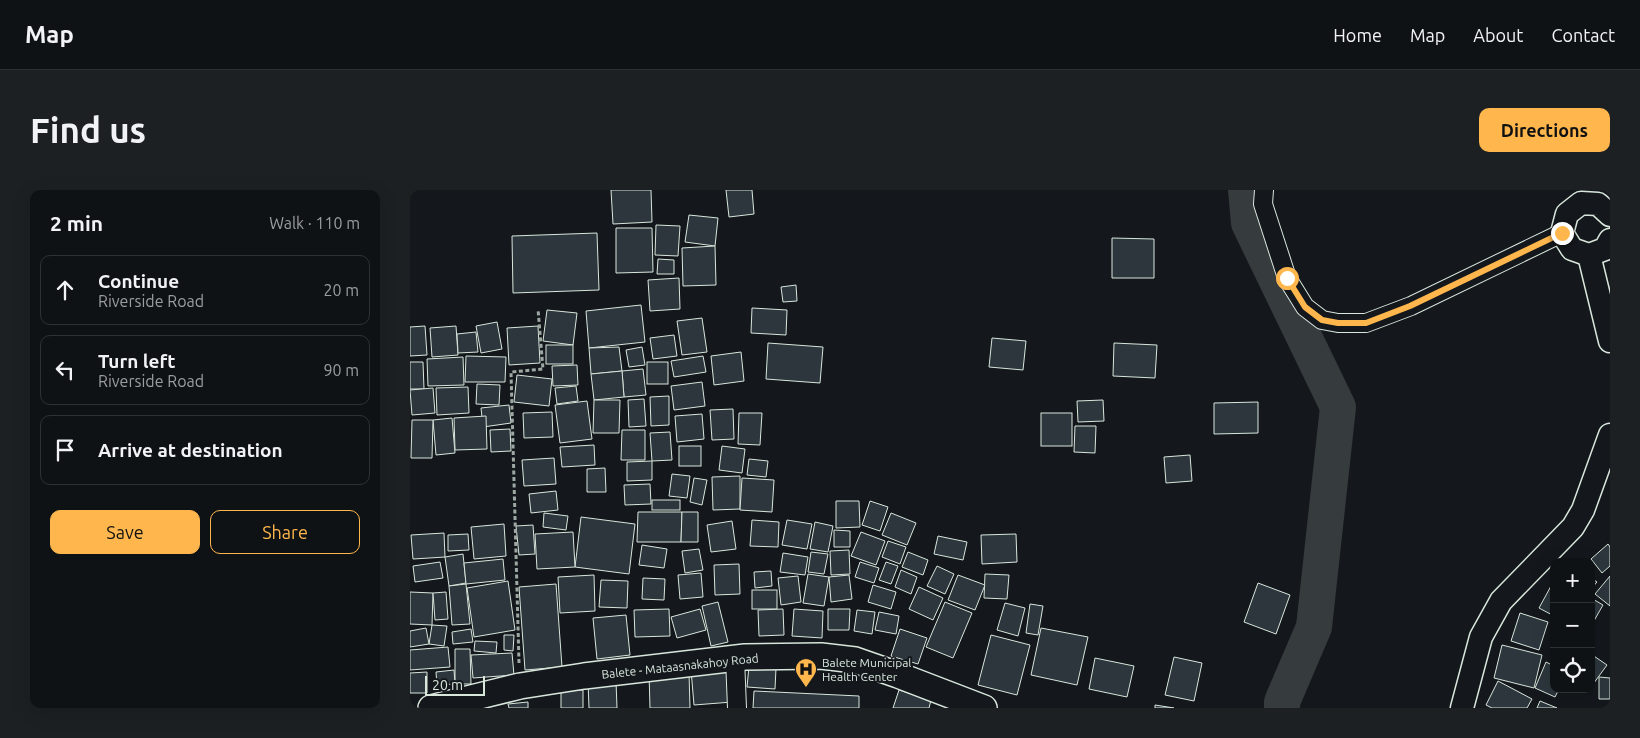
<!DOCTYPE html>
<html lang="en">
<head>
<meta charset="utf-8">
<style>
	:root { --surface:#0f1215; --page:#1d2022; --text:#f1f3f6; --muted:#9b9ea0; --line:#2f3234; --accent:#ffb74d }
	body { margin:0; font-family:Ubuntu,sans-serif; background:var(--page); color:var(--text) }
	.controls { position:absolute; right:15px; bottom:15px; display:grid; overflow:hidden; border-radius:10px; box-shadow:0 5px 20px #0002 }
	.controls button { width:45px; height:45px; display:grid; place-items:center; padding:0; border:0; border-bottom:1px solid var(--line); background:var(--surface); color:var(--text); font:25px sans-serif }
	.scale { position:absolute; left:15px; bottom:12px; width:60px; box-sizing:border-box; padding-left:5px; border:2px solid #d8e6dc; border-top:0; font-size:14px; line-height:18px; white-space:nowrap; color:#d8e6dc; -webkit-text-stroke:4px #14181c; paint-order:stroke }
	.stop { position:absolute; width:15px; height:15px; margin:-11px; border:4px solid #ffb74d; border-radius:50%; background:#fff }
	.stop.end { background:#ffb74d; border-color:#fff; box-shadow:0 1px 5px #0008 }
	.list { margin:0; padding:0; list-style:none }
	h2 { display:flex; justify-content:space-between; align-items:center; height:65px; margin:0; padding:0 20px; font-size:21px }
	h2 small { font-size:16px; font-weight:400; color:var(--muted) }
	.list li { display:grid; grid-template-columns:32px 1fr auto; gap:15px; align-items:center; box-sizing:border-box; height:70px; margin:0 10px 10px; padding:0 10px; border:1px solid var(--line); border-radius:10px }
	.list b { display:block; font-size:19px; white-space:nowrap }
	.list p { margin:0; font-size:16px; white-space:nowrap; color:var(--muted) }
	.list em { font-size:16px; font-style:normal; color:var(--muted) }
	.actions { display:flex; gap:10px; padding:15px 20px }
	.actions a { flex:1; padding:11px 0; border:1px solid var(--accent); border-radius:10px; text-align:center; font-size:18px; color:var(--accent) }
	.actions .main { background:var(--accent); color:#111 }
	.icon { flex:none; width:28px; height:28px; fill:none; stroke:currentColor; stroke-width:2; stroke-linecap:round; stroke-linejoin:round }
	.map { position:relative; flex:none; width:1200px; height:518px; overflow:hidden; border-radius:10px }
	header { display:flex; align-items:center; gap:30px; box-sizing:border-box; height:70px; padding:0 25px; background:var(--surface); border-bottom:1px solid var(--line) }
	header strong { font-size:24px }
	nav { display:flex; gap:28px; margin-inline-start:auto; font-size:18px }
	.intro { display:flex; align-items:center; justify-content:space-between; box-sizing:border-box; height:120px; padding:0 30px }
	h1 { margin:0; font-size:35px }
	.button { padding:12px 22px; border-radius:10px; background:var(--accent); color:#111; font-size:18px; font-weight:700 }
	main { display:flex; gap:30px; padding:0 30px }
	aside { flex:1; background:var(--surface); border-radius:10px; box-shadow:0 5px 20px #0002 }
	.map>svg:first-child { display:block }
	.lines { fill:none; stroke-linecap:round; stroke-linejoin:round }
	.river { stroke:#363b3e; stroke-width:36 }
	.building { fill:#2c363c; stroke:#d8e6dc }
	.minor-casing { stroke:#d8e6dc; stroke-width:20 }
	.tertiary-casing { stroke:#d8e6dc; stroke-width:25 }
	.secondary-casing { stroke:#d8e6dc; stroke-width:28 }
	.path { stroke:#9da8a2; stroke-width:3; stroke-dasharray:4 2.5; stroke-linecap:butt }
	.minor { stroke:#14181c; stroke-width:18 }
	.tertiary { stroke:#14181c; stroke-width:22 }
	.secondary { stroke:#14181c; stroke-width:25 }
	.route { stroke:#ffb74d; stroke-width:6 }
	.labels { text-anchor:middle; dominant-baseline:central; stroke-width:4; stroke-linejoin:round; paint-order:stroke }
	.poi-label { font-size:12px; fill:#d8e6dc; stroke:#14181c; text-anchor:start }
	.street-label { font-size:12px; fill:#d8e6dc; stroke:#14181c }
</style>
</head>
<body>
<header>
<strong>Map</strong>
<nav><a>Home</a><a>Map</a><a>About</a><a>Contact</a></nav>
</header>
<div class="intro"><h1>Find us</h1><a class="button">Directions</a></div>
<main>
<aside>
<h2>2 min<small>Walk · 110 m</small></h2>
<ul class="list">
<li><svg class="icon" aria-label="ahead" viewBox="0 0 24 24"><path d="M12 20V5M6 11l6-6 6 6"/></svg><div><b>Continue</b><p>Riverside Road</p></div><em>20 m</em></li>
<li><svg class="icon" aria-label="left" viewBox="0 0 24 24"><path d="M17 20v-9H6M10 6l-5 5 5 5"/></svg><div><b>Turn left</b><p>Riverside Road</p></div><em>90 m</em></li>
<li><svg class="icon" aria-label="arrive" viewBox="0 0 24 24"><path d="M6 21V4h12l-3 4 3 4H6"/></svg><div><b>Arrive at destination</b></div></li>
</ul>
<div class="actions"><a class="main">Save</a><a>Share</a></div>
</aside>
<div class="map">
<svg width="1200" height="518" viewBox="0 0 1200 518">
	<rect width="100%" height="100%" fill="#14181c"/>
	<g class="lines">
		<!-- river -->
		<polyline class="river" points="836,0 839,33 928,217 904,437 872,512 872,518"/>
	</g>
	<!-- building -->
	<g class="building">
		<polygon points="201,0 241,0 242,32 203,34"/>
		<polygon points="316,0 342,0 344,24 319,27"/>
		<polygon points="279,25 308,28 305,56 275,52"/>
		<polygon points="246,35 270,36 268,66 245,65"/>
		<polygon points="206,38 242,38 243,82 206,83"/>
		<polygon points="187,43 189,100 103,103 102,46"/>
		<polygon points="702,48 744,49 744,88 702,88"/>
		<polygon points="305,56 306,95 273,96 272,58"/>
		<polygon points="248,69 264,70 264,84 247,84"/>
		<polygon points="269,88 270,119 240,121 238,90"/>
		<polygon points="386,95 387,111 373,112 371,97"/>
		<polygon points="231,115 235,152 179,158 176,121"/>
		<polygon points="342,118 377,120 376,145 341,143"/>
		<polygon points="137,120 167,123 163,155 133,151"/>
		<polygon points="292,128 297,162 272,165 267,131"/>
		<polygon points="87,132 92,159 71,163 66,136"/>
		<polygon points="15,136 17,165 0,166 0,137"/>
		<polygon points="46,136 48,165 22,167 20,138"/>
		<polygon points="128,136 130,173 99,175 97,138"/>
		<polygon points="66,142 68,162 48,163 47,144"/>
		<polygon points="264,145 267,166 243,169 240,148"/>
		<polygon points="582,148 616,151 613,180 579,177"/>
		<polygon points="358,153 413,157 410,193 356,189"/>
		<polygon points="704,153 747,155 745,188 703,186"/>
		<rect x="136" y="155" width="27" height="19"/>
		<polygon points="209,157 212,181 181,184 179,158"/>
		<polygon points="232,157 235,175 219,177 216,160"/>
		<polygon points="331,162 334,191 304,195 301,166"/>
		<polygon points="56,166 96,167 95,192 55,192"/>
		<polygon points="293,166 296,182 264,187 261,171"/>
		<polygon points="53,167 54,195 18,196 17,169"/>
		<polygon points="0,172 13,172 14,199 0,199"/>
		<rect x="237" y="172" width="21" height="22"/>
		<polygon points="167,175 168,195 143,196 142,176"/>
		<polygon points="233,179 236,205 214,207 212,181"/>
		<polygon points="212,181 214,207 184,210 181,184"/>
		<polygon points="107,185 142,189 139,216 104,212"/>
		<polygon points="292,192 295,216 264,220 261,196"/>
		<polygon points="67,194 90,195 89,215 66,214"/>
		<polygon points="166,196 168,211 147,214 145,198"/>
		<polygon points="58,197 59,223 27,225 26,198"/>
		<polygon points="23,198 25,223 2,225 0,200"/>
		<polygon points="259,206 259,235 241,236 240,207"/>
		<polygon points="234,209 236,236 219,237 218,210"/>
		<polygon points="184,210 210,210 209,243 183,243"/>
		<polygon points="693,210 694,231 668,232 667,211"/>
		<polygon points="177,211 182,249 150,253 145,215"/>
		<polygon points="848,212 848,243 804,244 804,213"/>
		<polygon points="99,215 101,233 73,237 71,218"/>
		<polygon points="323,219 324,249 302,250 300,220"/>
		<polygon points="142,222 143,247 114,248 113,223"/>
		<polygon points="329,223 352,223 350,255 328,254"/>
		<rect x="631" y="223" width="31" height="33"/>
		<polygon points="292,224 294,249 267,252 265,226"/>
		<polygon points="76,226 77,259 45,260 44,228"/>
		<polygon points="42,228 45,263 26,265 23,230"/>
		<polygon points="2,230 23,230 22,268 1,268"/>
		<polygon points="665,236 686,236 685,263 664,262"/>
		<polygon points="100,239 101,261 81,262 80,240"/>
		<polygon points="212,240 235,240 235,270 211,270"/>
		<polygon points="260,242 262,270 242,271 240,243"/>
		<polygon points="184,255 185,275 152,277 150,257"/>
		<rect x="269" y="256" width="22" height="20"/>
		<polygon points="312,256 335,259 332,283 309,280"/>
		<polygon points="780,265 782,291 756,293 754,267"/>
		<polygon points="144,268 146,294 114,296 112,270"/>
		<polygon points="339,269 358,271 356,287 337,285"/>
		<polygon points="242,271 242,290 217,291 217,272"/>
		<polygon points="195,278 196,302 177,302 177,279"/>
		<polygon points="262,284 280,286 277,308 259,306"/>
		<polygon points="330,286 330,319 303,320 302,287"/>
		<polygon points="284,288 297,290 292,315 280,312"/>
		<polygon points="332,288 364,290 362,322 330,320"/>
		<polygon points="240,294 241,314 215,315 214,295"/>
		<polygon points="146,301 148,320 121,323 119,304"/>
		<rect x="242" y="310" width="28" height="10"/>
		<polygon points="426,311 449,311 450,337 426,338"/>
		<polygon points="460,311 478,317 470,341 452,335"/>
		<polygon points="228,322 272,322 271,352 227,352"/>
		<polygon points="272,322 288,322 288,352 271,352"/>
		<polygon points="134,323 158,326 156,340 133,337"/>
		<polygon points="481,323 506,333 497,355 472,345"/>
		<polygon points="171,327 225,334 219,384 165,377"/>
		<polygon points="342,330 369,332 368,357 340,356"/>
		<polygon points="377,330 402,334 397,359 372,355"/>
		<polygon points="322,331 326,359 301,362 297,335"/>
		<polygon points="405,332 423,336 418,362 400,359"/>
		<polygon points="94,334 96,366 64,369 61,337"/>
		<polygon points="123,335 125,364 109,365 106,336"/>
		<polygon points="424,340 440,341 440,357 424,357"/>
		<polygon points="163,342 165,377 127,379 125,344"/>
		<polygon points="451,342 475,351 466,375 441,366"/>
		<polygon points="34,343 35,367 3,369 1,345"/>
		<polygon points="58,344 59,360 38,361 38,345"/>
		<polygon points="606,344 607,372 572,374 571,345"/>
		<polygon points="528,346 557,352 553,370 524,364"/>
		<polygon points="478,351 496,357 490,374 472,367"/>
		<polygon points="1198,354 1200,357 1200,376 1192,383 1181,369"/>
		<polygon points="232,355 257,359 254,378 229,375"/>
		<polygon points="289,359 293,380 275,383 272,361"/>
		<polygon points="439,360 440,384 421,385 420,361"/>
		<polygon points="401,362 418,364 414,384 398,382"/>
		<polygon points="498,362 518,370 513,385 492,377"/>
		<polygon points="373,363 398,367 395,385 370,382"/>
		<polygon points="53,364 56,393 39,396 35,367"/>
		<polygon points="93,369 95,390 56,394 54,373"/>
		<polygon points="30,372 33,388 5,392 3,376"/>
		<polygon points="450,372 469,378 464,393 445,387"/>
		<polygon points="476,372 488,376 481,394 469,390"/>
		<polygon points="329,374 330,404 305,405 304,375"/>
		<polygon points="527,376 544,384 535,404 517,396"/>
		<polygon points="491,380 507,387 501,404 485,397"/>
		<polygon points="361,381 362,396 345,398 344,382"/>
		<polygon points="291,383 293,407 270,409 268,385"/>
		<polygon points="398,384 419,387 414,416 393,413"/>
		<polygon points="575,384 599,385 597,409 574,408"/>
		<polygon points="184,385 185,421 150,423 148,387"/>
		<polygon points="439,385 442,409 421,412 419,387"/>
		<polygon points="548,385 575,395 565,420 538,410"/>
		<polygon points="388,386 391,412 371,415 368,388"/>
		<polygon points="1200,386 1200,416 1185,404"/>
		<polygon points="233,388 255,389 254,410 232,409"/>
		<polygon points="1181,388 1187,392 1181,399"/>
		<polygon points="191,390 218,391 217,418 189,417"/>
		<polygon points="98,391 105,440 64,447 57,398"/>
		<polygon points="848,393 880,405 866,444 834,432"/>
		<polygon points="56,394 60,434 42,435 39,396"/>
		<polygon points="146,394 152,477 115,480 109,397"/>
		<polygon points="463,395 486,402 481,419 458,412"/>
		<polygon points="1141,396 1144,397 1144,426 1129,418"/>
		<polygon points="509,397 533,408 523,430 499,419"/>
		<rect x="342" y="400" width="25" height="19"/>
		<polygon points="0,402 23,403 22,435 0,434"/>
		<polygon points="36,402 38,429 25,430 23,403"/>
		<polygon points="1181,408 1193,415 1181,436"/>
		<polygon points="308,412 318,452 301,456 292,416"/>
		<polygon points="535,412 562,423 543,468 516,457"/>
		<polygon points="595,413 615,418 608,446 587,440"/>
		<polygon points="620,414 633,416 628,445 616,443"/>
		<polygon points="259,419 260,446 225,447 224,420"/>
		<polygon points="290,419 296,440 267,448 261,427"/>
		<polygon points="373,419 374,445 349,446 348,420"/>
		<polygon points="384,419 413,421 412,448 382,446"/>
		<polygon points="418,419 440,419 439,440 418,440"/>
		<polygon points="447,420 465,422 462,444 444,441"/>
		<polygon points="469,422 489,426 486,444 465,440"/>
		<polygon points="1110,423 1138,432 1129,460 1101,451"/>
		<polygon points="216,425 220,465 187,469 183,428"/>
		<polygon points="22,435 37,436 34,456 19,454"/>
		<polygon points="16,438 19,454 0,457 0,441"/>
		<polygon points="631,438 678,447 667,495 621,485"/>
		<polygon points="61,439 63,452 43,454 42,442"/>
		<polygon points="490,439 517,448 508,474 481,466"/>
		<polygon points="94,445 104,445 103,461 94,460"/>
		<polygon points="581,445 620,455 607,505 568,495"/>
		<polygon points="65,451 87,452 86,463 64,461"/>
		<polygon points="1092,455 1132,465 1124,498 1084,488"/>
		<polygon points="38,457 40,477 0,480 0,460"/>
		<polygon points="45,459 60,459 61,494 45,494"/>
		<polygon points="102,463 104,485 63,488 61,465"/>
		<polygon points="1181,464 1197,475 1181,497"/>
		<polygon points="764,467 792,473 784,511 755,505"/>
		<polygon points="685,468 724,476 717,507 679,499"/>
		<polygon points="1136,472 1144,476 1144,499 1149,499 1145,507 1125,498"/>
		<polygon points="320,476 322,512 284,515 281,480"/>
		<polygon points="339,476 366,478 365,499 337,497"/>
		<polygon points="44,480 45,494 27,495 26,482"/>
		<polygon points="17,482 17,503 0,503 0,483"/>
		<polygon points="239,483 279,483 280,518 240,518"/>
		<polygon points="1189,487 1200,488 1200,509 1189,509"/>
		<polygon points="206,491 207,518 179,518 178,492"/>
		<polygon points="1088,491 1122,509 1117,518 1082,518 1076,515"/>
		<rect x="151" y="500" width="22" height="18"/>
		<polygon points="489,500 521,510 519,518 483,518"/>
		<polygon points="344,501 449,506 449,518 343,518"/>
		<polygon points="1130,511 1147,518 1127,518"/>
		<polygon points="118,512 118,518 99,518 98,514"/>
		<polygon points="745,515 764,518 745,518"/>
	</g>
	<g class="lines">
		<!-- minor casing -->
		<g class="minor-casing">
			<g id="minor">
				<polyline points="854,0 853,14 877,88 895,117 912,130 928,133 956,133 1001,116 1152,43"/>
				<polyline points="325,468 327,518"/>
			</g>
		</g>
		<!-- tertiary casing -->
		<g class="tertiary-casing">
			<g id="tertiary">
				<polyline points="1200,25 1188,14 1171,13 1157,24 1152,43 1162,59 1179,65 1195,59 1200,50"/>
				<polyline points="1179,65 1200,151"/>
				<polyline points="1052,518 1071,447 1091,411 1163,337 1173,320 1200,245"/>
			</g>
		</g>
		<!-- secondary casing -->
		<g class="secondary-casing">
			<polyline id="secondary" points="21,518 110,496 174,486 335,467 411,466 445,470 488,485 574,518"/>
		</g>
		<!-- path -->
		<polyline class="path" points="109,473 101,182 133,179 128,119"/>
		<!-- minor -->
		<use href="#minor" class="minor"/>
		<!-- tertiary -->
		<use href="#tertiary" class="tertiary"/>
		<!-- secondary -->
		<use href="#secondary" class="secondary"/>
	</g>
	<g class="lines">
		<!-- route -->
		<polyline class="route" points="877,88 895,117 912,130 928,133 956,133 1000,116 1152,43"/>
	</g>
	<!-- icons -->
	<defs>
		<g id="hospital-pin" transform="scale(1.125)"><path d="M0 17L-7.5 6A9.5 9.5 0 1 1 7.5 6Z" fill="#ffb74d" stroke="#14181c"/><path d="M-5-5h3v3.5h4V-5h3V5h-3V1.5h-4V5h-3Z" fill="#111"/></g>
	</defs>
	<g fill-rule="evenodd">
		<use href="#hospital-pin" x="396" y="479"/>
	</g>
	<g class="labels">
		<!-- poi labels -->
		<g class="poi-label">
			<text x="412" y="472">Balete Municipal<tspan x="412" dy="14">Health Center</tspan></text>
		</g>
		<!-- street labels -->
		<g class="street-label">
			<text transform="translate(270 476) rotate(-6)">Balete - Mataasnakahoy Road</text>
		</g>
	</g>
</svg>
<div class="controls">
<button>+</button>
<button>−</button>
<button><svg class="icon" aria-label="locate" viewBox="0 0 24 24"><circle cx="12" cy="12" r="6"/><path d="M12 2v4M12 18v4M2 12h4M18 12h4"/></svg></button>
</div>
<div class="scale">20 m</div>
<div class="stop" style="left:877px;top:88px"></div>
<div class="stop end" style="left:1152px;top:43px"></div>
</div>
</main>
</body>
</html>
